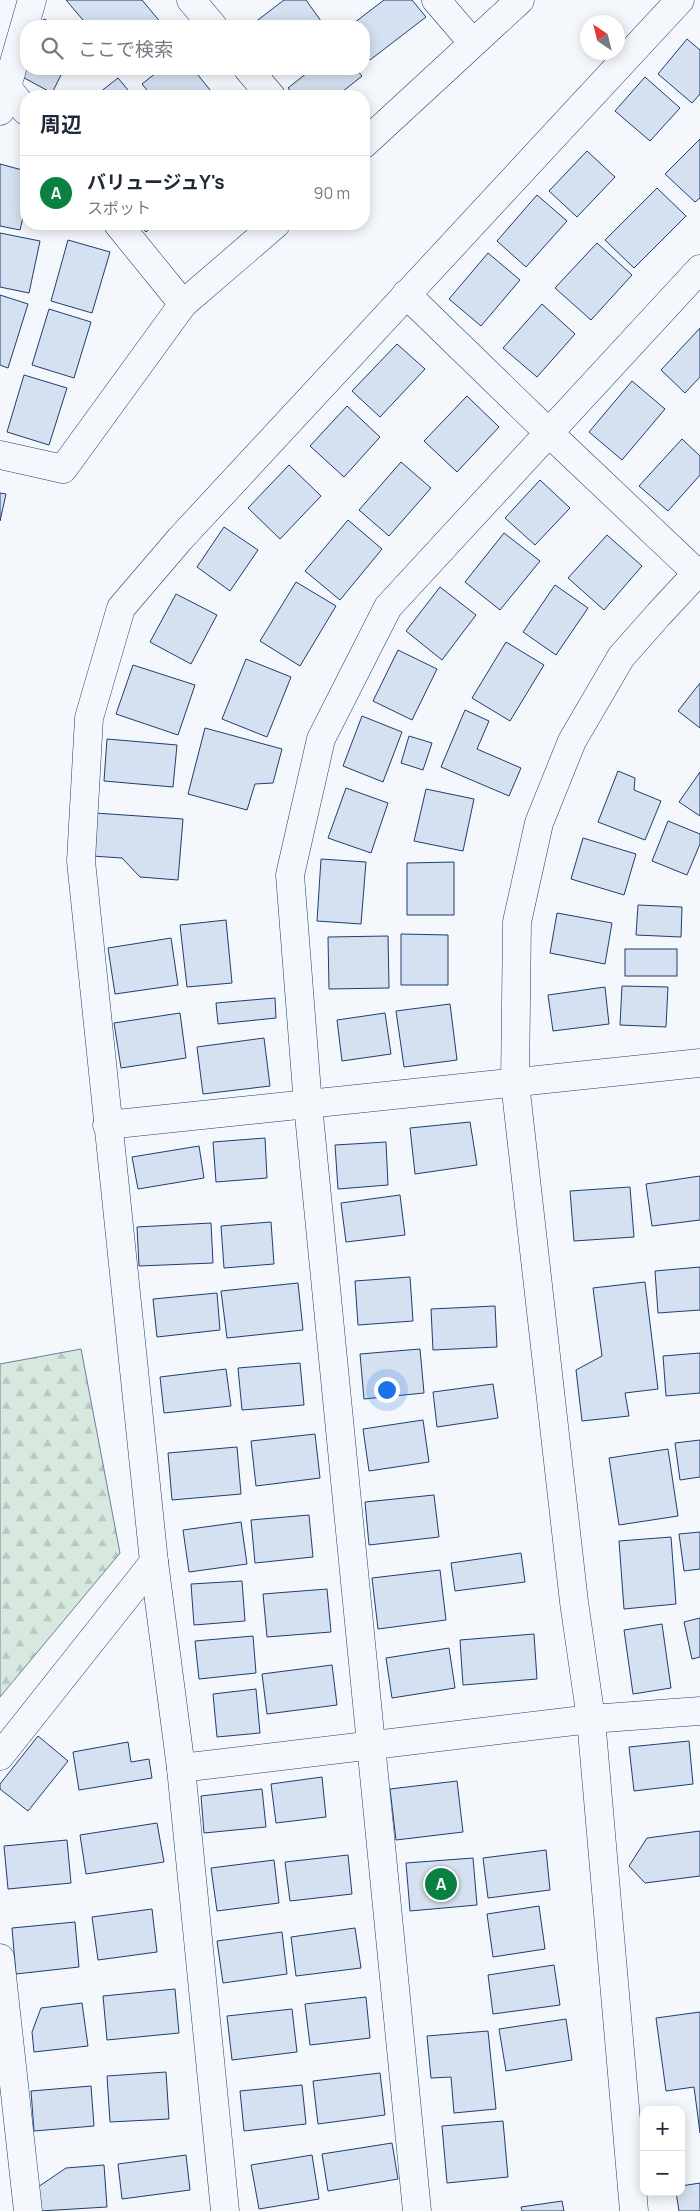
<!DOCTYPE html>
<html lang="ja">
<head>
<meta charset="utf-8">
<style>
	:root { --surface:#fff; --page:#f6f6f7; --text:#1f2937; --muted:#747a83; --line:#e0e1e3; --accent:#0b8043 }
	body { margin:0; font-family:Manrope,"Noto Sans JP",sans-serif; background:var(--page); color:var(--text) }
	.controls { position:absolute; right:15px; bottom:15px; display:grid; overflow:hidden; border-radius:10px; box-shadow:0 2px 12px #0003 }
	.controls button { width:45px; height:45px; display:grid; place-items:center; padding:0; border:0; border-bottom:1px solid var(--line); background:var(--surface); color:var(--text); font:25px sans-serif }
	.compass { position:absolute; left:580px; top:15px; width:45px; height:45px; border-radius:50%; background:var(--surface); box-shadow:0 2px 12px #0003; rotate:325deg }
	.you { position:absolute; left:386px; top:1389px; width:18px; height:18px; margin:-12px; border:4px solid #fff; border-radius:50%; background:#1a73e8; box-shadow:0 0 0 8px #1a73e833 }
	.badge { display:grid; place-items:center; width:32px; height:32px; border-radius:50%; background:var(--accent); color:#fff; font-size:16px; font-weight:700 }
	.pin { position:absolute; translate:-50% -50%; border:2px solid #fff; box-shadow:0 1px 5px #0006 }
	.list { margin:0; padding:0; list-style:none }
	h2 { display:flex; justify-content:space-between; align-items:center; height:65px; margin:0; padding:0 20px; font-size:21px }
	h2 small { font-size:16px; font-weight:400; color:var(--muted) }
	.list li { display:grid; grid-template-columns:32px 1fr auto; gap:15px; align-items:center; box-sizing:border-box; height:75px; padding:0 20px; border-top:1px solid var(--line) }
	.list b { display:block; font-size:19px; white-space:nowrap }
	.list p { margin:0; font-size:16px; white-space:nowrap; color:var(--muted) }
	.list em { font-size:16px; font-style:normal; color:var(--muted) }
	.icon { flex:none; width:28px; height:28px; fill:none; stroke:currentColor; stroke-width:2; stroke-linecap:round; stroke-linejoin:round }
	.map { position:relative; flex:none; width:700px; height:2211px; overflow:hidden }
	.search { position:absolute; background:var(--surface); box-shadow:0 2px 12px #0003; left:20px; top:20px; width:350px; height:55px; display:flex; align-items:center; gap:12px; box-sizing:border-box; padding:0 18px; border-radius:20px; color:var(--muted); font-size:19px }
	.panel { position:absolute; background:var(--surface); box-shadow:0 2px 12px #0003; left:20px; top:90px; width:350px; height:140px; border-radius:20px }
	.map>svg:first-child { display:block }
	.forest { fill:url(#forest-firs); stroke:#687fa3 }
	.building { fill:#d5e0f0; stroke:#1d3f73 }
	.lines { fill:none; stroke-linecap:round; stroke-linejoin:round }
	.minor-casing { stroke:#1d3f73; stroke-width:29 }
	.tertiary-casing { stroke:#1d3f73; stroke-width:29 }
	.minor { stroke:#f4f7fb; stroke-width:28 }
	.tertiary { stroke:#f4f7fb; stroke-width:28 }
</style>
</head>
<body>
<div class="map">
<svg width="700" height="2211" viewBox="0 0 700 2211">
	<defs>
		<pattern id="forest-firs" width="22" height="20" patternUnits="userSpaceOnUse" patternTransform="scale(1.25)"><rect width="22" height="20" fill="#d7e8df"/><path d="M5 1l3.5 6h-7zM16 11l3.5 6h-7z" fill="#b8c8c3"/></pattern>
	</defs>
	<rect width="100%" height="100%" fill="#f4f7fb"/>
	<!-- forest -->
	<polygon class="forest" points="81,1349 120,1553 0,1697 0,1364"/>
	<!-- building -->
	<g class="building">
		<polygon points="66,0 142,0 162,24 160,26 88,26"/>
		<polygon points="284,0 306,0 321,21 314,26 250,26"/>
		<polygon points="384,0 412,0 426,17 370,60 364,51 364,26 350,26"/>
		<polygon points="44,19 58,26 41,26"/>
		<polygon points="687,39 700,50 700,94 692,103 658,74"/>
		<polygon points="26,69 64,69 52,93 17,74"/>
		<polygon points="161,69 193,69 215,96 152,96 142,84"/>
		<polygon points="312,69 356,69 362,76 337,96 295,96 288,88"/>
		<polygon points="645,77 680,108 650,141 615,111"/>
		<polygon points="118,78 133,96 95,96"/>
		<polygon points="700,139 700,198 695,202 665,174"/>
		<polygon points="587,151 615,177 577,217 549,191"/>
		<polygon points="0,164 26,171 26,205 20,230 0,226"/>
		<polygon points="657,188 686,216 634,268 605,240"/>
		<polygon points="537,195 567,221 526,267 497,241"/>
		<polygon points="139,224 155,224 146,232"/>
		<polygon points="0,233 40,241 29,293 0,287"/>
		<polygon points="68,240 110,252 92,313 51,301"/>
		<polygon points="597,243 632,275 591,320 555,288"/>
		<polygon points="488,253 520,280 481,326 449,299"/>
		<polygon points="0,295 28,304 8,368 0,365"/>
		<polygon points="542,304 575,334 537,377 503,348"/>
		<polygon points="49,309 91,322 74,378 32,365"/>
		<polygon points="700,328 700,377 685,393 661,370"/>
		<polygon points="397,344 425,369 380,417 352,391"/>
		<polygon points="24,375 67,388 49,445 7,432"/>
		<polygon points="632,381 665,409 622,460 589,432"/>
		<polygon points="467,396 499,427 457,472 424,441"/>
		<polygon points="347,406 380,437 344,477 310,446"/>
		<polygon points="682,439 700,456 700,475 668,511 639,486"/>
		<polygon points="401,462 431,488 389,536 359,510"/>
		<polygon points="289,465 321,496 280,539 248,508"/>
		<polygon points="540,480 570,508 535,545 505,518"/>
		<polygon points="0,493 6,494 0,521"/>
		<polygon points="348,520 382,549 340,600 305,571"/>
		<polygon points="224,527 258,550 230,591 197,567"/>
		<polygon points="504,533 540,561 500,610 465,582"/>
		<polygon points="607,535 642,566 604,610 568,578"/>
		<polygon points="296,582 336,606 300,666 260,641"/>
		<polygon points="555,585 588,608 556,655 523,632"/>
		<polygon points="440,587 476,615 442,660 406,631"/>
		<polygon points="176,594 217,615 191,664 150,642"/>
		<polygon points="506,642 544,665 510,721 472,698"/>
		<polygon points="398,650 437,669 412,720 373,701"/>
		<polygon points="246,659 291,677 267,737 222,719"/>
		<polygon points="133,665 195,685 178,735 116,714"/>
		<polygon points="700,683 700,728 678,711"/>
		<polygon points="465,710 489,721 477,749 521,768 509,796 441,767"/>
		<polygon points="362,716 402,732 383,782 343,766"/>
		<polygon points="205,728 282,749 273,783 255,784 247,810 188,794"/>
		<polygon points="409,736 432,743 423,770 401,763"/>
		<polygon points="107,739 177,745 173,787 104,781"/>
		<polygon points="618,771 635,778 634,790 661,801 645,840 598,822"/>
		<polygon points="700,772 700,816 679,802"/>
		<polygon points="346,788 388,803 371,853 328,838"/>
		<polygon points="426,789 474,799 463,851 414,841"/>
		<polygon points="95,813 183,819 178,880 140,877 122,858 92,856"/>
		<polygon points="668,821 700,834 700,844 687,875 652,861"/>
		<polygon points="583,838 636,854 624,895 571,879"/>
		<polygon points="321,859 366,862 361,924 317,921"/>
		<polygon points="454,862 454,915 407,915 407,863"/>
		<polygon points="638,905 682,907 681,937 636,935"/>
		<polygon points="557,913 612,923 605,964 550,953"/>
		<polygon points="226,920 232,983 187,987 180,925"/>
		<polygon points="401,934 448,935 448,985 401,985"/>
		<polygon points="388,936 389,988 329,989 328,937"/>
		<polygon points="171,938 178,985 115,994 108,948"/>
		<rect x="625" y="949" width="52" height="27"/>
		<polygon points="622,986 668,987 666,1027 620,1025"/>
		<polygon points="605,987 609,1024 553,1031 548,995"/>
		<polygon points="275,998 276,1018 218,1024 216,1003"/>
		<polygon points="450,1004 457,1060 404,1067 396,1011"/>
		<polygon points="180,1013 186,1058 121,1068 114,1023"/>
		<polygon points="385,1013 391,1054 342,1061 337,1020"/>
		<polygon points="264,1038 270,1086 203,1094 197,1047"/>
		<polygon points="470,1122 477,1165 415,1174 410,1128"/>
		<polygon points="265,1138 267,1178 216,1182 213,1142"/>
		<polygon points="386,1142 388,1185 338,1189 335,1145"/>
		<polygon points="199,1146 204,1178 138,1189 132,1157"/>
		<polygon points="700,1176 700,1220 652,1226 646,1184"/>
		<polygon points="630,1187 634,1237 574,1241 570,1191"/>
		<polygon points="400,1195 405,1235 346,1242 341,1203"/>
		<polygon points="271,1222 274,1264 224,1268 221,1226"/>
		<polygon points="211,1223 213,1263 139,1266 137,1227"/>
		<polygon points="700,1267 700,1310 658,1313 655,1271"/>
		<polygon points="410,1277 413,1321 358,1325 355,1281"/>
		<polygon points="645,1282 658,1389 625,1393 629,1416 582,1421 576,1370 602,1356 593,1288"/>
		<polygon points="298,1283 303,1330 227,1338 221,1291"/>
		<polygon points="217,1293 220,1330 157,1337 153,1299"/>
		<polygon points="495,1306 497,1347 433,1350 431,1309"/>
		<polygon points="420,1349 424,1393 364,1399 360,1354"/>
		<polygon points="700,1353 700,1393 666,1396 663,1356"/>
		<polygon points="300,1363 304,1405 242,1410 238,1368"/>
		<polygon points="226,1369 231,1406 164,1413 160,1377"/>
		<polygon points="493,1384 498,1418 437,1427 433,1392"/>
		<polygon points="423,1420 429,1462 369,1471 363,1429"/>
		<polygon points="315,1434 320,1478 256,1486 251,1441"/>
		<polygon points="700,1440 700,1477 680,1480 675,1443"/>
		<polygon points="237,1447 241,1494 172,1500 168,1453"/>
		<polygon points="668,1449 678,1516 619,1525 609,1458"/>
		<polygon points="434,1495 439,1537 369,1545 365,1502"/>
		<polygon points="309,1515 313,1557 255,1563 251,1520"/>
		<polygon points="241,1522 247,1564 189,1572 183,1530"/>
		<polygon points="700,1532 700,1569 684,1571 679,1534"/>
		<polygon points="671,1537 676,1604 624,1609 619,1541"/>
		<polygon points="521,1553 525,1582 455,1591 451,1563"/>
		<polygon points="440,1570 446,1620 378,1629 372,1578"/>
		<polygon points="242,1581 245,1621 194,1625 191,1584"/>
		<polygon points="327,1589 331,1632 267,1637 263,1594"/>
		<polygon points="700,1618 700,1657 692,1659 684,1622"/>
		<polygon points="662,1624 671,1688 633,1694 624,1630"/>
		<polygon points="534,1634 537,1679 463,1685 460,1640"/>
		<polygon points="253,1636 256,1673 199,1679 195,1641"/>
		<polygon points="449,1648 455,1688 392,1698 386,1658"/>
		<polygon points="332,1665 337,1705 267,1714 262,1674"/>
		<polygon points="256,1689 260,1733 217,1737 213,1694"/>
		<polygon points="38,1736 68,1761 28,1811 0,1789 0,1784"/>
		<polygon points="689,1741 693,1784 634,1791 629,1747"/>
		<polygon points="128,1742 131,1762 149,1759 152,1778 79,1790 73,1752"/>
		<polygon points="322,1777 326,1817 276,1823 271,1784"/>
		<polygon points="457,1781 463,1832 396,1840 390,1789"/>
		<polygon points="262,1789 266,1827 204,1833 201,1796"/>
		<polygon points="157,1823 164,1862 86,1874 80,1835"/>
		<polygon points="700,1831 700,1876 645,1883 629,1866 647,1838"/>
		<polygon points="67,1840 71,1883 8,1889 4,1846"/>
		<polygon points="546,1850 550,1890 488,1898 483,1858"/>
		<polygon points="348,1855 352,1894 290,1901 285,1862"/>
		<polygon points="473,1858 477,1905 410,1911 406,1863"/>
		<polygon points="274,1860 279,1903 217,1911 211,1868"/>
		<polygon points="539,1906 545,1949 493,1957 487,1914"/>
		<polygon points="152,1909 157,1952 98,1960 92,1917"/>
		<polygon points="75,1922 79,1967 16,1974 12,1928"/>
		<polygon points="355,1928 361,1968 296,1976 291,1937"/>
		<polygon points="282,1932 287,1974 223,1983 217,1941"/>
		<polygon points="554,1965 560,2005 493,2014 488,1975"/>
		<polygon points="175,1989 179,2033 107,2040 103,1996"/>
		<polygon points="366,1997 370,2038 310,2045 305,2004"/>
		<polygon points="82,2003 88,2046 34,2052 32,2032 41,2008"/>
		<polygon points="292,2009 297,2052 232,2060 227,2016"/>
		<polygon points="700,2012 700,2133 694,2087 666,2091 656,2018"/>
		<polygon points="566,2019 572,2060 506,2071 499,2029"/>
		<polygon points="488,2031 496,2109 454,2113 451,2077 431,2078 427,2036"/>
		<polygon points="166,2072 169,2119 110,2122 107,2076"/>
		<polygon points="380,2073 385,2115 318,2124 313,2081"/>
		<polygon points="302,2085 306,2124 244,2131 240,2091"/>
		<polygon points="91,2086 94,2126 34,2131 31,2091"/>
		<polygon points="503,2121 508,2177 447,2183 442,2126"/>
		<polygon points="392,2143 398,2179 328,2191 322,2154"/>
		<polygon points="186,2155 190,2190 122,2199 118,2164"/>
		<polygon points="312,2155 319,2199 259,2209 251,2165"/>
		<polygon points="104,2165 107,2207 40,2211 38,2187 66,2168"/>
		<polygon points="700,2183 700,2211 679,2211 676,2192 681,2192 681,2186"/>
		<polygon points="562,2201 564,2211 522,2211 521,2207"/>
	</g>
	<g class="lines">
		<!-- minor casing -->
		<g class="minor-casing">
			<g id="minor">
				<polyline points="191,0 213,26"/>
				<polyline points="436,0 472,42"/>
				<polyline points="248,69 271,96"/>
				<polyline points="6,86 26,111"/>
				<polyline points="0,111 32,0"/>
				<polyline points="364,144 520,0"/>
				<polyline points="118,224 183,304"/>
				<polyline points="406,294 548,432 700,576"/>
				<polyline points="0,455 63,469 183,304 276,224"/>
				<polyline points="107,1125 700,1063"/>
				<polyline points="0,1756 154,1562"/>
				<polyline points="181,1768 591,1719 700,1711"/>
				<polyline points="0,1958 28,2211"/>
				<polyline points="225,2211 181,1768 154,1562 81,861 89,718 121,608 180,539 680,0"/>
				<polyline points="417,2211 308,1105 290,875 321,739 388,607 700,269"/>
			</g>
		</g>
		<!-- tertiary casing -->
		<g class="tertiary-casing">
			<polyline id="tertiary" points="634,2211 591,1719 574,1602 515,1083 517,922 539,823 572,741 621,657 659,614 700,570"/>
		</g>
		<!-- minor -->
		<use href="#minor" class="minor"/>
		<!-- tertiary -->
		<use href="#tertiary" class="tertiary"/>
	</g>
</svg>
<div class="controls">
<button>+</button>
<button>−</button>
</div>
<svg class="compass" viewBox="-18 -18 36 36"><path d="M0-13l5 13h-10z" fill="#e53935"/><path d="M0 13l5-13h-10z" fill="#747a83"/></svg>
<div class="you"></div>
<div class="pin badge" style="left:441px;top:1884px">A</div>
<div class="search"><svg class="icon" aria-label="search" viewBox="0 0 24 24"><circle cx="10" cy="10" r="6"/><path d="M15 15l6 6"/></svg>ここで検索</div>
<section class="panel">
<h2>周辺<small></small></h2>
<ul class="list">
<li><span class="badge">A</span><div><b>バリュージュY's</b><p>スポット</p></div><em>90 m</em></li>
</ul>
</section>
</div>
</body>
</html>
